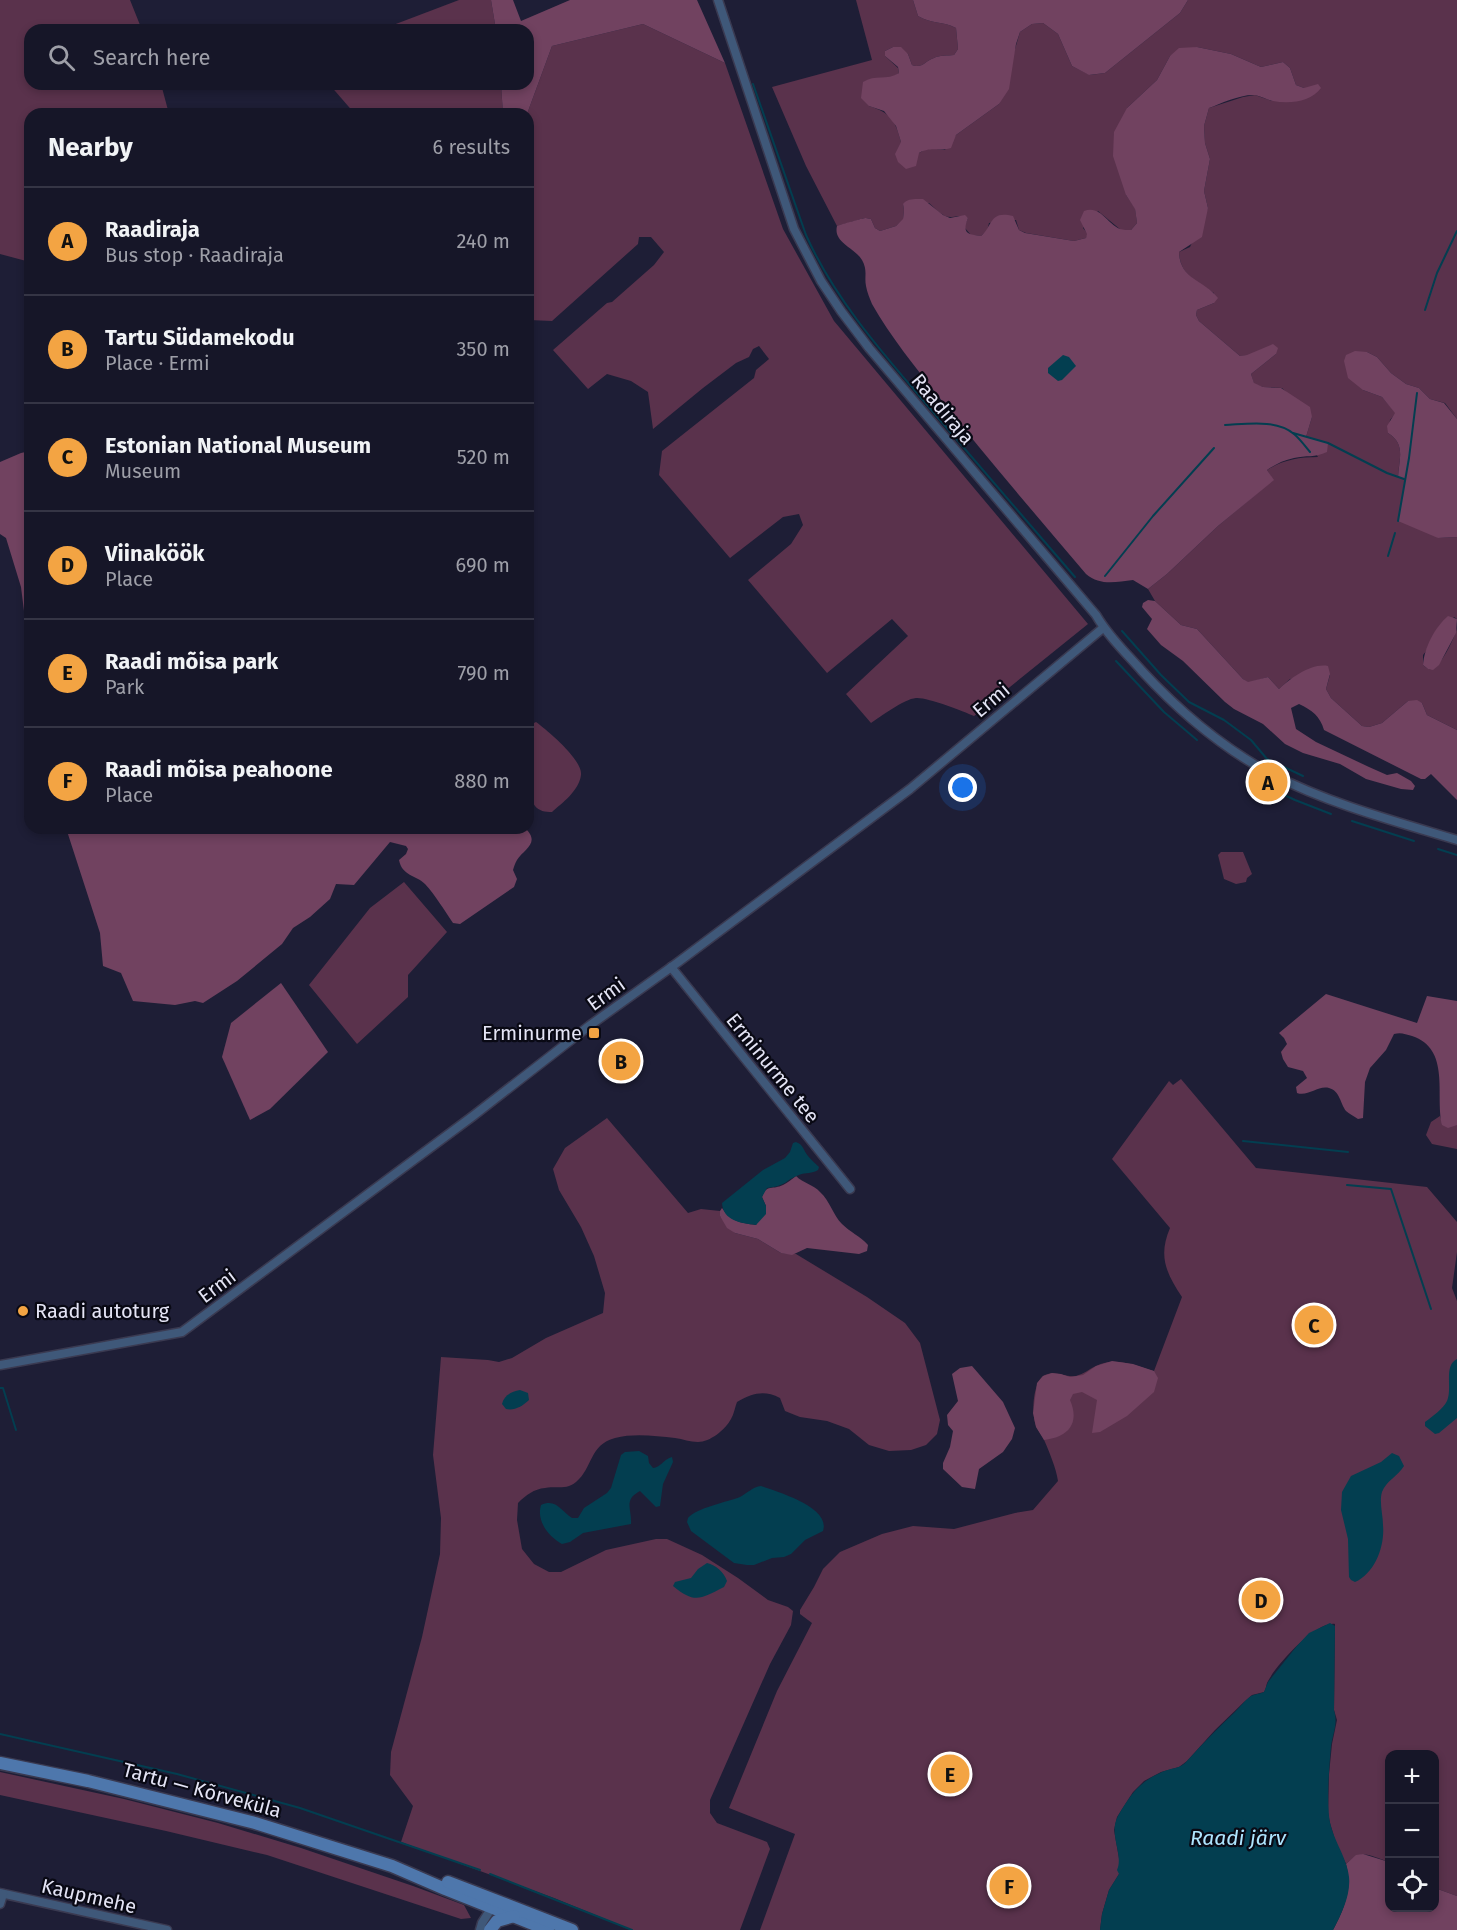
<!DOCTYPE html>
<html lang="en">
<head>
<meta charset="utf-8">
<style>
  body { margin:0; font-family:"Fira Sans",sans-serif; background:#232334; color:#f1f3f6 }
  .controls { position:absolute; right:18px; bottom:18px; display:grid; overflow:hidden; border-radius:12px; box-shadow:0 3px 9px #0003 }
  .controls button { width:54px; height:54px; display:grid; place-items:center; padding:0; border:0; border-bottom:2px solid #353545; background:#161628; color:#f1f3f6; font:30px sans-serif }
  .you { position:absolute; left:963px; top:788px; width:21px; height:21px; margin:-15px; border:4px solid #fff; border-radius:50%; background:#1a73e8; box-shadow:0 0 0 9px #1a73e833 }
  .badge { display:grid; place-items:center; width:39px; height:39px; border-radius:50%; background:#f3a443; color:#111; font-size:20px; font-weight:700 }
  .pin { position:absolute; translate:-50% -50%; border:3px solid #fff; box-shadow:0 2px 6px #0006 }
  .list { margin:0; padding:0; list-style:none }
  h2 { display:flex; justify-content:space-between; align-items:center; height:78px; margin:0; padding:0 24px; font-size:26px }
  h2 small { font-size:20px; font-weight:400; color:#9e9fa8 }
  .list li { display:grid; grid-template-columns:39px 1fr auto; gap:18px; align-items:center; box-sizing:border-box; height:108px; padding:0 24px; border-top:2px solid #353545 }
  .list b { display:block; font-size:22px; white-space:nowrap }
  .list p { margin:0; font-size:20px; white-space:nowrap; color:#9e9fa8 }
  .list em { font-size:20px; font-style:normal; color:#9e9fa8 }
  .icon { flex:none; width:33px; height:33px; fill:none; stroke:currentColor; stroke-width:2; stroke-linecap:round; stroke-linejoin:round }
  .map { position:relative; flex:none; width:1457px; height:1930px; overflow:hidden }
  .search { position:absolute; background:#161628; box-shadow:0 3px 9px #0003; left:24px; top:24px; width:510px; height:66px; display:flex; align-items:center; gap:15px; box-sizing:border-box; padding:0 21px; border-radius:18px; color:#9e9fa8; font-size:22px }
  .panel { position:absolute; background:#161628; box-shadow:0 3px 9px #0003; left:24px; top:108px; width:510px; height:726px; border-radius:18px }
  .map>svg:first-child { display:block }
</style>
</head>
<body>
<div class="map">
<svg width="1457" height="1930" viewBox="0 0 1457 1930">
  <rect width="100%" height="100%" fill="#1e1e36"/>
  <g fill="#5a324c">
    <polygon points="0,0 130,0 142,30 30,30 30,84 161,84 169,114 30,114 30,262 0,254"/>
    <polygon points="459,0 491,0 496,30 380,30"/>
    <path d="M856,0h57l5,16c13,8 25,5 38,12l2,21 -4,6c-7,1 -15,0 -20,3 -9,3 -12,11 -22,7l-4,-11 -15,-7 -8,4v5l13,12 1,5 -7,5 -23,28c22,7 26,14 32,36l18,11 9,-5 17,2 11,-15 43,-31 21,-72 12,-8 11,-1 15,11 14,32 18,9 15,-2 75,-60 8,-13h269v419l-12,-16 -15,-4 -11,-11 -13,-4 -15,-11 -14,-16 -10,-5 -4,38 19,7 14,16 -6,7 -2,13c18,11 11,26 10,43l7,3 33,59 19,-1v82l-3,-2 -31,38v10c3,2 5,5 8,4 9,0 24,-32 26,-41v102l-30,-15 -5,-12 -14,-2 -26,22 -13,4 -7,-1 -31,-28 -5,-9 4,-14 -40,4 -11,10 -11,-12 -20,6 -5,-4 -46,-50 -16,-4 -26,-24 -7,-12 19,-15 51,-48 55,-46 -6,-10c16,-10 31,-13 51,-13l-12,-20 6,-20 -30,-29 -19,-1 -9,-3 -3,-10 25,-20 -36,2 -41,-35 -3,-6 1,-5 17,-7v-10c-18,-12 -34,-18 -35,-41l11,-5 18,-39 -4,-17 6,-32 -5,-16 -1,-17 5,-18 34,-11 12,-2 17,6 32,-13 -8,-3 -6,-17 -7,-6 -22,5 -30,-13 -34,-7 -27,9 -13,24 -30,28 -1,87 9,13 2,15 -6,7h-10l-23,-19 -15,17 5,6 -2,4 -12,3 -48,-8 -7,-3 -3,-10 -27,3 -2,8 -6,5 -10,-1 -7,-8 4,-9c-8,-3 -9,-2 -16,-1 -9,1 -16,-8 -23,-14l-26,1 1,6 -1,10 -7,6 -16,5 -5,-3 -4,-9 -6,-1 -28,8 -31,-60 -34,-79 100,-27z"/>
    <path d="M643,24l82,39 58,166 51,92 254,303 -114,92c-11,-5 -47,-19 -58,-18 -12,1 -36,19 -45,25l-25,-29 62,-58 -16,-17 -65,54 -79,-93 43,-36 12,-19 -4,-11 -16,3 -53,41 -71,-83 3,-24 92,-73 2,-8 13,-11 -10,-13 -6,3 -4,8 -13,6 -33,25 -50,41 -5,-37 -17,-11 -24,-7 -19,15 -35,-39 54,-47 5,-1 42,-37 10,-13 -13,-15h-12l-1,7 -86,77 -23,-1 -1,-2 -1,-204 25,-68z"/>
    <polygon points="329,84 501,84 503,114 355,114"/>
    <path d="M536,722c11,8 47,38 45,53 -2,16 -19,28 -29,37 -7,0 -13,-1 -17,-6 -13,-17 -7,-59 -7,-80z"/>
    <polygon points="1221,852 1243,852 1252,874 1247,878 1246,882 1236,884 1224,879 1218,855"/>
    <polygon points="404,882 447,932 408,975 408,997 357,1044 309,985 370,908"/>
    <path d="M1181,1079l75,89 171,19 30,35v30l-5,36 5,13v595l-22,-8 -1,-134h-44l-1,108c-20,-6 -25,-14 -43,2l-10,-21 -6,-20 -2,-10 1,-39 3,-30 5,-24 -3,-10 1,-86c-19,-3 -60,42 -68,59 -1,3 -1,6 -3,9l-12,3 -8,7 -29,28 -28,31 -8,6 -18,5 -17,9 -11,11 -16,25 -3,13 6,34 -1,10 -10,16 -7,24 -2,16h-340l35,-96 -66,-26 48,-117 35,-68 -12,-9v-4l14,-23 9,-18 17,-17 42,-18 31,-8 41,3 61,-16 18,-3 25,-29c-2,-13 -8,-27 -13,-39 -2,-6 -7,-11 -9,-16 -5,-12 -3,-46 9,-51 11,-5 20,3 31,1 8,-2 13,-7 20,-10 20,-10 39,0 58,5l28,-74c-16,-24 -24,-41 -12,-69l-58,-69 57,-78 4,4z"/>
    <polygon points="1440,1116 1443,1125 1457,1125 1457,1149 1432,1144 1426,1135 1431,1122"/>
    <path d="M607,1118l81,95 13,-4 19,2v5l15,17 23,6 23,14 15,1 71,43 38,26 15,20 20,77 -3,14 -11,11 -15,5 -22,1 -20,-6 -20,-16 -22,-8 -27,-4 -15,-6 -5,-13c-16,-8 -27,-5 -43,4 -2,5 -3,12 -6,17 -6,11 -21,23 -33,23 -8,0 -15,-3 -23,-4 -19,-2 -41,-5 -60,0 -26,7 -22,30 -39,44 -9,8 -19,4 -31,6 -11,1 -19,7 -27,15l-1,17 5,29 12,15 15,8h12l45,-22 50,-11h11l35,16 36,23 30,22 20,7 5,4 -2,14 -21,39 -60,136v13l7,10 50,19 3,7 -30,81h-108l-78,-32 -153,-56 12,-36 -23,-31 1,-23 31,-115 18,-83 1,-36 -8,-63 8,-98 47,3 11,2 13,-4 34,-20 57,-25 2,-20 -11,-37 -13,-29 -22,-37 -6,-21 12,-21z"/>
    <polygon points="0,1772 124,1799 218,1823 301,1848 413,1886 464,1905 471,1918 461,1919 267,1855 166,1831 0,1795"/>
  </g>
  <g fill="#714260">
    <polygon points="491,0 513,0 521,21 570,0 697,0 725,63 643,24 552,46 527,114 503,114 501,84 528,84 528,30 496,30"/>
    <path d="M913,0h275l-8,13 -75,60 -16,2 -17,-9 -14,-32 -15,-11 -11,1 -12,8 -4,12 -7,45 -10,15 -43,31 -5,13c-13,4 -19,-2 -32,5l-3,13 -10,3 -8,-7 -3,-8 6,-12 -5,-16 -12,-15 -15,-5 -8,-8 2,-16c12,-8 24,-1 36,-9l-1,-6 -13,-11v-5l8,-4h8l7,7 4,11c10,4 13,-4 22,-7 5,-3 13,-2 20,-3l4,-6 -2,-21c-13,-7 -25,-4 -38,-12z"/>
    <path d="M1197,47l34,7 30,13 22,-5 7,6 6,17 8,3 14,-4 3,4c-10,14 -31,16 -48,13 -6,-1 -12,-5 -18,-6 -14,-1 -33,8 -46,13l-5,18 1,17 5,16 -6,32 4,17 -6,29 -23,15c1,28 24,27 39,46l-4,5 -17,7 -1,5 3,6 41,35 7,-1 26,-11 5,4 -2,6 -25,20 3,9 9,4 18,1 29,19 2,10 -6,20 22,6 -1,9c-12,6 -21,3 -33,6 -10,2 -18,6 -27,12l7,10 -56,46 -51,48 -19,15 -15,-9c-17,2 -33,6 -47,-6 -50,-59 -100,-117 -147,-177 -23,-29 -49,-61 -67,-93 -2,-5 -5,-12 -6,-18 -2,-10 2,-15 -4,-26 -8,-13 -29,-17 -25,-34 2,-1 26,-8 29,-8 1,0 3,1 5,1l4,9 5,3 16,-5 7,-7 1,-9 -1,-6c5,-6 12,-5 20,-5l20,16 7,3 15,-3 3,3c-6,15 -1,16 13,18 12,-10 8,-26 32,-20l6,14 6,3 49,8 12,-3 1,-4 -7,-14 4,-9c17,-6 23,13 36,18 3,1 8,1 11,1l6,-7 -2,-14 -9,-14 -13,-39 1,-24 13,-24 30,-28 13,-24 9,-8z"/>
    <path d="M1355,351l12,1 10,5 14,16 15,11 13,4 11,11 14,4 13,16v118l-19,1 -40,-17 7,-42 -7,-2c1,-18 8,-33 -10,-44l-1,-7 8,-13 -13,-16 -19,-7 -15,-12 -4,-17 2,-6z"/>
    <polygon points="30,451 30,622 24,611 21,587 6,538 0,534 0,462 21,453"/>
    <path d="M1148,600l7,1 26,24 16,4 46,50 5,3 20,-5 11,12c12,-11 32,-26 49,-23l2,8 -4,15 5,9 31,28 7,1 13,-4 26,-22 9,-1 5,3 5,12 30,15v70l-26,-26 -6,5h-4l-97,-49c-4,-14 -12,-20 -25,-26l-8,4 5,21 20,13 53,25 18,8 10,-2 14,8 4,5 -2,4 -12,-1 -35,-10 -26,-15 -37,-11 -18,-9 -22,-20 -29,-15 -9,-7 -42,-41 -22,-16 -14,-16 5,-10 -10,-12 1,-4z"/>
    <path d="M1448,616l9,3 -1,14 -17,32 -6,5 -5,-1 -5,-4c1,-17 12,-38 25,-49z"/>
    <path d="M66,828h459c16,15 -1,21 -8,32 -2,3 -3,7 -4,10l4,9 -3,8 -54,37 -7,-1c-9,-13 -17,-27 -28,-39 -9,-9 -23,-8 -26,-24l7,-6 2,-5 -2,-3 -16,-4 -36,43 -18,-1 -6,15 -20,18 -17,11 -11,16 -45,37 -34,22 -8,-2 -20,4 -42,-4 -12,-28 -18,-7 -3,-33z"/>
    <polygon points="281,983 328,1052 270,1109 250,1120 222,1057 231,1023"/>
    <path d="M1326,994l91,29 10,-27 30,5v124l-9,3 -6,-3c-7,-30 9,-76 -30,-89 -7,-2 -11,-4 -18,-2l-8,16 -16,18 -5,14 -2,36 -5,1c-4,-3 -9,-5 -12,-8 -6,-8 -6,-20 -17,-23 -11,-3 -21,9 -32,5l-1,-6 11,-9 -4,-7 -15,-4 -5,-8 -2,-7 6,-8 -3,-6 -5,-5z"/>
    <path d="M796,1176c7,7 18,9 24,16 10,9 13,23 22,32 8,8 18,12 26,21l-1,6 -8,3 -52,-6 -15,7 -11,-2 -23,-14 -23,-6 -8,-5 -7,-12v-5l2,-3c9,13 18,15 34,17l10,-19 -4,-9c4,-13 11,-7 21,-12 4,-2 9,-6 13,-9z"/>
    <path d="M1112,1361l21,3 21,7 4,7 -4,14 -27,24 -27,16 -8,1 5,-33 -15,-8 -9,2 -3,6c10,23 -1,37 -26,40l-8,-13 -3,-14 4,-30 6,-7 9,-3 9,1 9,3 13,-2 13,-9z"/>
    <polygon points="972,1366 1003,1402 1015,1428 1012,1439 1003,1452 979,1469 975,1489 962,1487 943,1469 943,1463 950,1447 953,1431 948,1425 947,1415 958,1401 952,1374 960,1368"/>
    <path d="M1363,1854l26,8 1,46h44l1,-20 22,8v34h-124c12,-22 19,-41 13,-66l10,-9z"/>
  </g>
  <g fill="#033e50">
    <polygon points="1063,355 1069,357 1076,366 1062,380 1058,381 1048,373 1048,368"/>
    <path d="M796,1142c8,3 7,8 12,14 3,4 7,7 11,11l-1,3c-6,4 -12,2 -19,5 -14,5 -12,11 -32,13l-5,9 4,9v8l-10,11c-15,-2 -33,-4 -34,-22l41,-33 22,-12 5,-6 3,-9z"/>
    <path d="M1457,1359v59l-18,15 -4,1 -10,-8v-4c8,-6 18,-13 22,-21 6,-13 -4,-35 10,-42z"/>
    <path d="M520,1390l8,3 1,7c-6,6 -15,11 -23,9l-4,-5c2,-9 9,-12 18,-14z"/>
    <path d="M639,1451l9,5 1,7 4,5c7,0 11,-9 19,-11l1,5 -10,22 -3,22 -4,1 -16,-16c-17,9 -8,18 -9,33l-48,9 -13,9 -8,2c-13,-7 -26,-23 -21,-39 15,-7 20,6 31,13h6l6,-10 23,-15 4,-5 10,-33 4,-3z"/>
    <path d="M1392,1453l7,3 5,10c-6,10 -18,15 -22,26 -3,10 1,23 1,33 2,21 -8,48 -28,57l-4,-2 -2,-3 -1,-38 -7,-29 1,-18 9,-16 30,-14z"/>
    <path d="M761,1486c16,6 70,21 62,45l-18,9 -14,14 -7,3 -12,1 -18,7h-7l-13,-2 -43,-32 -4,-9 1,-4c8,-10 39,-16 52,-21 7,-4 13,-10 21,-11z"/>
    <path d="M707,1563c9,2 17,9 20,18l-3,6c-24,12 -29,17 -51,-1l2,-4 16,-4 7,-9z"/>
    <path d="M1330,1623l5,3 -1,84c4,14 -1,23 -3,36 -2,23 -4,47 -2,70 2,22 18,40 20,61 2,18 -8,38 -16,53h-233l2,-16 7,-24 10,-16 -2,-4c7,-16 -9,-36 1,-54 12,-21 21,-34 44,-44 8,-4 19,-3 25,-11 15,-17 31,-33 48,-49 5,-5 10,-12 16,-16 4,-2 9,-2 13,-4l4,-10 28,-35 13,-14z"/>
  </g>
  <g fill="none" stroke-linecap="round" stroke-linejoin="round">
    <g stroke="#033e50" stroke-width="2">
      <path d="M753,84l53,151c30,67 81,123 128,178 47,55 94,110 141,164"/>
      <polyline points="1425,310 1437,273 1457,231"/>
      <path d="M1225,425c22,-1 51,-6 69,9 6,5 11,12 16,18"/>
      <polyline points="1293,433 1328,443 1387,473 1404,479"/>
      <polyline points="1398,521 1409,458 1417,393"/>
      <polyline points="1388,556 1395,533"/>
      <polyline points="1105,576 1153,516 1214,448"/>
      <polyline points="1122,631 1161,675 1189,702 1224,720 1251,740 1267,759 1303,776"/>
      <polyline points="1116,661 1164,712 1197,740"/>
      <polyline points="1280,793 1295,800 1331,814"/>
      <polyline points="1352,821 1414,841"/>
      <polyline points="1438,849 1457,855"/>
      <polyline points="1243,1141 1348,1152"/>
      <polyline points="1347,1185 1391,1189 1431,1309"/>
      <polyline points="0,1388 3,1388 16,1430"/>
      <polyline points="0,1734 177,1774 300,1808 480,1870"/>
      <polyline points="490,1874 632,1930"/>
    </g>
    <g stroke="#3a3a51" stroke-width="11">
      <g id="street">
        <path d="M718,0l76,229 27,52 20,30 28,37 227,267c12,21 30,38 46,56 37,40 81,77 129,103 59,30 123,47 186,66"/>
        <polyline points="671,967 850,1189"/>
        <polyline points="0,1365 182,1332 473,1116 589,1026 677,963 910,789 1103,628"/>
        <polyline points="0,1893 167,1930"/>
        <polyline points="0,1904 3,1894"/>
        <polyline points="480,1930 482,1923 494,1904"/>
      </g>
    </g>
    <g stroke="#3a3a51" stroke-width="15">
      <g id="secondary">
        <polyline points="0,1763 88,1781 255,1823 392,1866 445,1889 548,1930"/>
        <polyline points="448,1882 572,1930"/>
        <polyline points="490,1930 497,1921 514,1916"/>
      </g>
    </g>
    <use href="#street" stroke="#3f5879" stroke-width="8"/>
    <use href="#secondary" stroke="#4e77ac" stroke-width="12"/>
  </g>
  <g fill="#f3a443" stroke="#090914" stroke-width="2">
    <rect x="588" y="1027" width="12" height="12" rx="3"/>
    <circle cx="23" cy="1311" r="6"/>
  </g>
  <g text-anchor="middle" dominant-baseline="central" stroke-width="4.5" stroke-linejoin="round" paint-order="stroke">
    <g font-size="20" fill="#e4e4f5" stroke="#090914">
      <text transform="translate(943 409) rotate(50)">Raadiraja</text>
      <text transform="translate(991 700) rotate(-40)">Ermi</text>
      <text transform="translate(606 994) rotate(-36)">Ermi</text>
      <text transform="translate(773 1068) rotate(51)">Erminurme tee</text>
      <text transform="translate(217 1286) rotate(-37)">Ermi</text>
      <text transform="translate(202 1790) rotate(15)">Tartu — Kõrveküla</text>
      <text transform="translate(89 1896) rotate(13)">Kaupmehe</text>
    </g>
    <g font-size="20" fill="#e4e4f5" stroke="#090914" text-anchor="end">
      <text x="582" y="1033">Erminurme</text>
      <text x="35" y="1311" text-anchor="start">Raadi autoturg</text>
    </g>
    <g font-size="21" font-style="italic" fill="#aee5fe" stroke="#090914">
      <text x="1238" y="1838">Raadi järv</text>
    </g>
  </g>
</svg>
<div class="controls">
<button>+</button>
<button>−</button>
<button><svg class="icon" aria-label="locate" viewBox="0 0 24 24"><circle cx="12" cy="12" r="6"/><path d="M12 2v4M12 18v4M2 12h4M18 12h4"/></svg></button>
</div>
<div class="you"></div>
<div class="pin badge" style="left:1268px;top:782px">A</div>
<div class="pin badge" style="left:621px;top:1061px">B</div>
<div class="pin badge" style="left:1314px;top:1325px">C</div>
<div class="pin badge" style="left:1261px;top:1600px">D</div>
<div class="pin badge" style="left:950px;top:1774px">E</div>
<div class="pin badge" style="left:1009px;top:1886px">F</div>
<div class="search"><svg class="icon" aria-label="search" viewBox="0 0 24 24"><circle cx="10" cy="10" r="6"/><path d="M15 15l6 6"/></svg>Search here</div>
<section class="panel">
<h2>Nearby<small>6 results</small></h2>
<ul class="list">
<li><span class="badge">A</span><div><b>Raadiraja</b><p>Bus stop · Raadiraja</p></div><em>240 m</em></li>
<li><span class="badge">B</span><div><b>Tartu Südamekodu</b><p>Place · Ermi</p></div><em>350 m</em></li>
<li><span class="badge">C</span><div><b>Estonian National Museum</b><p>Museum</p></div><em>520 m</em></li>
<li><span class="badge">D</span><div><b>Viinaköök</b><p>Place</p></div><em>690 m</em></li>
<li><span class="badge">E</span><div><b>Raadi mõisa park</b><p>Park</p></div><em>790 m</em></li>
<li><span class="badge">F</span><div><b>Raadi mõisa peahoone</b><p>Place</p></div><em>880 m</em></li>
</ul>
</section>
</div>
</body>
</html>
